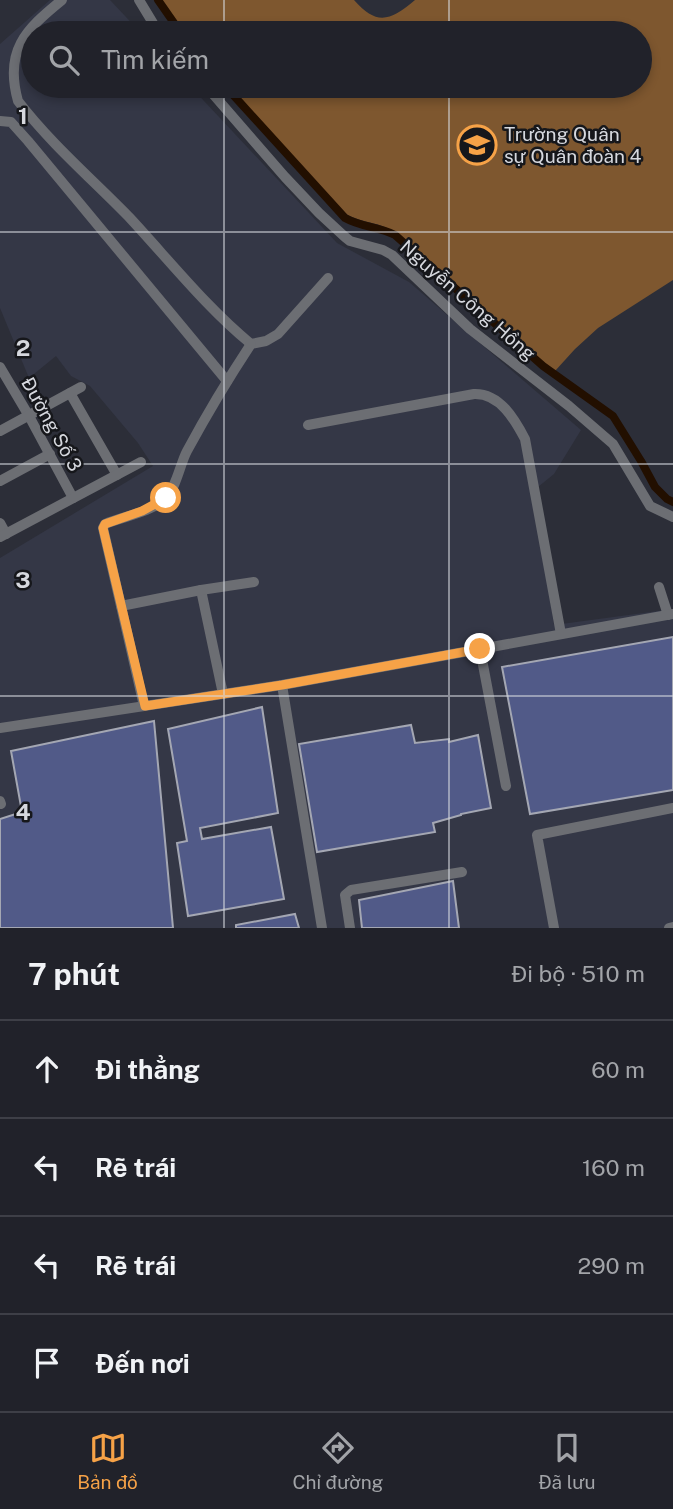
<!DOCTYPE html>
<html lang="vi">
<head>
<meta charset="utf-8">
<style>
  body { margin:0; font-family:"Public Sans",sans-serif; background:#2d2f36; color:#f1f3f6 }
  .stop { position:absolute; width:21px; height:21px; margin:-16px; border:5px solid #f6a247; border-radius:50%; background:#fff }
  .stop.end { background:#f6a247; border-color:#fff; box-shadow:0 2px 7px #0008 }
  .list { margin:0; padding:0; list-style:none }
  h2 { display:flex; justify-content:space-between; align-items:center; height:91px; margin:0; padding:0 28px; font-size:30px }
  h2 small { font-size:23px; font-weight:400; color:#a2a4a8 }
  .list li { display:grid; grid-template-columns:46px 1fr auto; gap:21px; align-items:center; box-sizing:border-box; height:98px; padding:0 28px; border-top:2px solid #3e3f47 }
  .list b { display:block; font-size:26px; white-space:nowrap }
  .list em { font-size:23px; font-style:normal; color:#a2a4a8 }
  .icon { flex:none; width:38px; height:38px; fill:none; stroke:currentColor; stroke-width:2; stroke-linecap:round; stroke-linejoin:round }
  .map { position:relative; flex:none; width:673px; height:928px; overflow:hidden }
  .search { position:absolute; background:#21222a; box-shadow:0 4px 10px #0003; left:21px; right:21px; top:21px; height:77px; display:flex; align-items:center; gap:18px; box-sizing:border-box; padding:0 24px; border-radius:38px; color:#a2a4a8; font-size:26px }
  .sheet { height:483px; background:#21222a }
  nav { display:flex; justify-content:space-around; align-items:center; box-sizing:border-box; height:98px; border-top:2px solid #3e3f47; background:#21222a; font-size:19px; color:#a2a4a8 }
  nav a { display:grid; justify-items:center; gap:4px }
  nav .on { color:#f6a247 }
  .map>svg:first-child { display:block }
</style>
</head>
<body>
<div class="map">
<svg width="673" height="928" viewBox="0 0 673 928">
  <rect width="100%" height="100%" fill="#2c2e38"/>
  <polygon fill="#343746" points="50,0 110,0 141,33 33,33 33,86 190,86 337,243 409,282 581,430 554,474 533,491 554,625 673,609 673,928 0,928 0,558 153,466 138,443 90,386 71,376 56,356 29,378 0,308 0,44"/>
  <path fill="#7e572f" d="M161,0h193c23,26 36,21 61,0h258v280l-75,48 -23,21 -20,22 -48,-38 -112,-101c-19,-12 -38,-8 -56,-23l-111,-123h412v-53h-456z"/>
  <g fill="none" stroke-linecap="round" stroke-linejoin="round">
    <g stroke="#220f00" stroke-width="8">
      <polyline points="158,0 181,33"/>
      <path d="M225,86l120,132c16,9 34,9 50,17l148,131 70,50 28,45 14,26 12,12 6,3"/>
    </g>
  </g>
  <g fill="#515a88" stroke="#a4a7b3" stroke-width="2">
    <polygon points="673,637 673,790 530,814 502,667"/>
    <polygon points="262,707 278,813 200,828 202,839 271,827 284,899 188,916 177,843 187,841 168,729"/>
    <polygon points="154,721 173,928 0,928 0,819 22,812 11,751"/>
    <polygon points="411,725 415,743 449,739 449,742 478,735 491,808 461,814 461,815 433,823 435,832 317,852 299,744"/>
    <polygon points="453,881 459,928 362,928 359,900"/>
    <polygon points="295,914 299,928 236,928 236,925"/>
  </g>
  <g fill="none" stroke-linecap="round" stroke-linejoin="round">
    <g stroke="#6c6e73" stroke-width="10">
      <path d="M62,0c-37,30 -58,51 -44,101 33,43 74,78 111,116 40,43 77,90 122,127l15,-3 12,-7 50,-56"/>
      <polyline points="139,0 159,33"/>
      <polyline points="206,86 285,177 319,213 345,237 350,241 383,250 392,255 470,329 569,406 613,444 650,506 673,517"/>
      <polyline points="0,121 11,122 28,141 227,381"/>
      <polyline points="0,367 29,416 73,498"/>
      <polyline points="70,393 117,475"/>
      <path d="M308,425l166,-31c26,-1 41,26 51,45l36,195"/>
      <polyline points="0,431 81,387"/>
      <polyline points="0,481 50,454"/>
      <polyline points="0,523 6,534"/>
      <polyline points="0,537 141,462"/>
      <polyline points="659,587 668,615"/>
      <polyline points="201,590 223,694"/>
      <polyline points="121,606 201,590 254,582"/>
      <polyline points="480,649 506,786"/>
      <polyline points="282,685 322,928"/>
      <path d="M144,706l-41,-178 2,-4c19,-8 44,-11 60,-25 11,-10 15,-35 22,-48 20,-37 41,-72 64,-107"/>
      <polyline points="0,728 282,685 673,614"/>
      <polyline points="0,801 1,804"/>
      <polyline points="350,928 345,895 351,890 462,872"/>
      <polyline points="554,928 537,835 673,808"/>
      <polyline points="669,928 673,927"/>
    </g>
  </g>
  <g fill="none" stroke-linecap="round" stroke-linejoin="round">
    <polyline stroke="#f6a247" stroke-width="9" points="166,498 142,511 105,524 103,528 145,706 282,685 480,649"/>
  </g>
  <path fill="none" stroke="#d6d8de" stroke-width="2" stroke-opacity="0.55" d="M224,0v33M449,0v33M224,86v842M449,86v842M0,232h673M0,464h673M0,696h673"/>
  <defs>
    <g id="school-ring" transform="scale(2.0125)"><circle r="9.5" fill="#16171b" stroke="#f6a247" stroke-width="1.5"/><path d="M0-5L7-2L0 1L-7-2ZM-4 1L0 2.5L4 1V4Q0 6-4 4Z" fill="#f6a247"/></g>
  </defs>
  <g fill-rule="evenodd">
    <use href="#school-ring" x="477" y="145"/>
  </g>
  <g text-anchor="middle" dominant-baseline="central" stroke-width="5" stroke-linejoin="round" paint-order="stroke">
    <g font-size="19" fill="#d6d8de" stroke="#16171b" text-anchor="start">
      <text x="504" y="134">Trường Quân<tspan x="504" dy="22">sự Quân đoàn 4</tspan></text>
    </g>
    <g font-size="19" fill="#d6d8de" stroke="#16171b">
      <text transform="translate(468 300) rotate(41)">Nguyễn Công Hồng</text>
      <text transform="translate(52 424) rotate(61)">Đường Số 3</text>
    </g>
  </g>
  <g font-size="23" text-anchor="middle" font-weight="bold" fill="#d6d8de" stroke="#16171b" stroke-width="5" stroke-linejoin="round" paint-order="stroke">
    <text x="23" y="124">1</text>
    <text x="23" y="356">2</text>
    <text x="23" y="588">3</text>
    <text x="23" y="820">4</text>
  </g>
</svg>
<div class="stop" style="left:166px;top:498px"></div>
<div class="stop end" style="left:480px;top:649px"></div>
<div class="search"><svg class="icon" aria-label="search" viewBox="0 0 24 24"><circle cx="10" cy="10" r="6"/><path d="M15 15l6 6"/></svg>Tìm kiếm</div>
</div>
<section class="sheet">
<h2>7 phút<small>Đi bộ · 510 m</small></h2>
<ul class="list">
<li><svg class="icon" aria-label="ahead" viewBox="0 0 24 24"><path d="M12 20V5M6 11l6-6 6 6"/></svg><div><b>Đi thẳng</b></div><em>60 m</em></li>
<li><svg class="icon" aria-label="left" viewBox="0 0 24 24"><path d="M17 20v-9H6M10 6l-5 5 5 5"/></svg><div><b>Rẽ trái</b></div><em>160 m</em></li>
<li><svg class="icon" aria-label="left" viewBox="0 0 24 24"><path d="M17 20v-9H6M10 6l-5 5 5 5"/></svg><div><b>Rẽ trái</b></div><em>290 m</em></li>
<li><svg class="icon" aria-label="arrive" viewBox="0 0 24 24"><path d="M6 21V4h12l-3 4 3 4H6"/></svg><div><b>Đến nơi</b></div></li>
</ul>
</section>
<nav>
<a class="on"><svg class="icon" aria-label="map" viewBox="0 0 24 24"><path d="M3 6l6-2 6 2 6-2v14l-6 2-6-2-6 2zM9 4v14M15 6v14"/></svg>Bản đồ</a>
<a><svg class="icon" aria-label="directions" viewBox="0 0 24 24"><path d="M12 3l9 9-9 9-9-9zM9 14v-3h6M13 9l2 2-2 2"/></svg>Chỉ đường</a>
<a><svg class="icon" aria-label="saved" viewBox="0 0 24 24"><path d="M7 4h10v16l-5-4-5 4z"/></svg>Đã lưu</a>
</nav>
</body>
</html>
